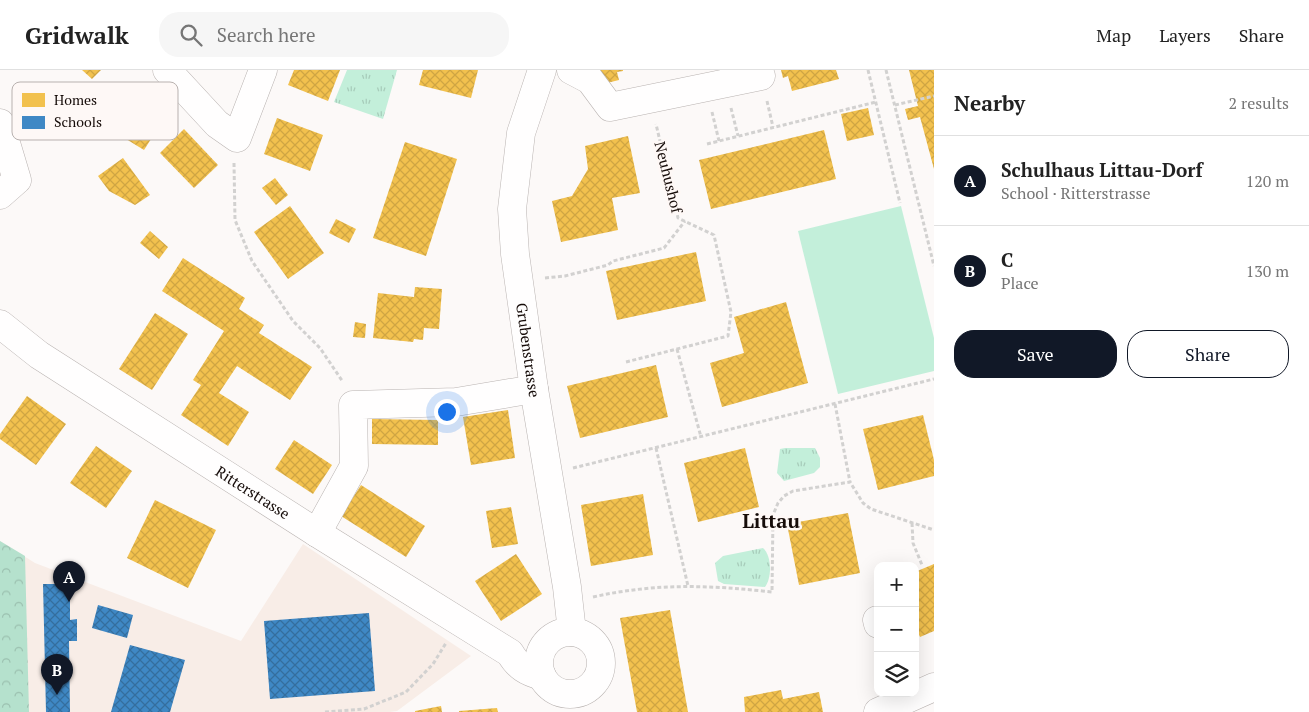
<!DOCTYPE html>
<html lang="en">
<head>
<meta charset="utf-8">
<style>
  body { margin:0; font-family:"PT Serif",serif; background:#f6f6f6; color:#222 }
  .controls { position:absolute; right:15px; bottom:15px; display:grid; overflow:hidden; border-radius:10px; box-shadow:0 5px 20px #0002 }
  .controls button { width:45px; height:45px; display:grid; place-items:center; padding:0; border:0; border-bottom:1px solid #e0e0e0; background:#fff; color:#222; font:25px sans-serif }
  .you { position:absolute; left:446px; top:341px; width:18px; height:18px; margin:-12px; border:4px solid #fff; border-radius:50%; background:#1a73e8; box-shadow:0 0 0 8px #1a73e833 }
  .badge { display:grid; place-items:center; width:32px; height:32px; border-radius:50%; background:#111827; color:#fff; font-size:16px; font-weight:700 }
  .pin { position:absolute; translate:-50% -41px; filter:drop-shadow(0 1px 2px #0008) }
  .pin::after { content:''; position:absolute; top:26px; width:18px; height:15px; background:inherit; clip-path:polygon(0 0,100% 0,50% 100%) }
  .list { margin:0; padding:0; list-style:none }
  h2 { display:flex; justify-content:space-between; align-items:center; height:65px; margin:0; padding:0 20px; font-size:21px }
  h2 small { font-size:16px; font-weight:400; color:#767676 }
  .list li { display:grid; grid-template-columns:32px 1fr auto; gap:15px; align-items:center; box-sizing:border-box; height:90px; padding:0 20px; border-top:1px solid #e0e0e0 }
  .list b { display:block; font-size:19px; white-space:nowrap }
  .list p { margin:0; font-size:16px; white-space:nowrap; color:#767676 }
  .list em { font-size:16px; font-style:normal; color:#767676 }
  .actions { display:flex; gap:10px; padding:15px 20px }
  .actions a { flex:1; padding:11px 0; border:1px solid #111827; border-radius:20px; text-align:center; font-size:18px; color:#111827 }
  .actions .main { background:#111827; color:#fff }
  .icon { flex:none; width:28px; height:28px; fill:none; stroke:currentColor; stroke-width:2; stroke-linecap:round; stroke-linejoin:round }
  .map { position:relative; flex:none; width:934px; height:642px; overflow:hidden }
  header { display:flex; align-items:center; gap:30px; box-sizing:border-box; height:70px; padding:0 25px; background:#fff; border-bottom:1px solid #e0e0e0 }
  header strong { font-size:24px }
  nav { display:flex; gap:28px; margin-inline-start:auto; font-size:18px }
  .search { width:350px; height:45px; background:#f6f6f6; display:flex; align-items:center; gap:12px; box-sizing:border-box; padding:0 18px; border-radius:20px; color:#767676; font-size:19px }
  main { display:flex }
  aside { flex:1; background:#fff }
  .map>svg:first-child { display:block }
</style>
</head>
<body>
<header>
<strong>Gridwalk</strong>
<div class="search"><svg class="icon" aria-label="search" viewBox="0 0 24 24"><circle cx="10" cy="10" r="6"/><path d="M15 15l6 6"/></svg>Search here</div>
<nav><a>Map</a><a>Layers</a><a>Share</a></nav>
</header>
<main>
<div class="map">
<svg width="934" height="642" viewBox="0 0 934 642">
  <defs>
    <pattern id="grass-tufts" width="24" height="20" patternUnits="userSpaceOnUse" patternTransform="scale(1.25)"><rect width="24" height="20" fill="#c3efda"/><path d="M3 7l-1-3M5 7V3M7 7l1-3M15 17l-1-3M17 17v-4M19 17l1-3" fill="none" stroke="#a7ccba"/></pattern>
    <pattern id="forest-crowns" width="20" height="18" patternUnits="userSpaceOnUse" patternTransform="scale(1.25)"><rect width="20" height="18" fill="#b5e1cd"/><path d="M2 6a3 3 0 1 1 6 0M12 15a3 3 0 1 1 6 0" fill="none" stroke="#9bc0af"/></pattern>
    <pattern id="homes-cross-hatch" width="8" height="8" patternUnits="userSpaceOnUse" patternTransform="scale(1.25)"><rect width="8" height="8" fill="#f2c14e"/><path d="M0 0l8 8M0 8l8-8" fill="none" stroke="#cfa543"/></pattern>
    <pattern id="schools-cross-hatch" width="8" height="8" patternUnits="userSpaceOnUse" patternTransform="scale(1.25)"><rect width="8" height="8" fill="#3f88c5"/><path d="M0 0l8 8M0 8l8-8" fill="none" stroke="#346e9e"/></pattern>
  </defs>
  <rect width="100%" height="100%" fill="#fcf9f8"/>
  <polygon fill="#f8ede7" points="0,471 35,493 241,571 303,474 471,586 397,641 390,642 0,642"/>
  <g fill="url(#grass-tufts)">
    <polygon points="347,0 397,0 383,49 334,32"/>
    <polygon points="785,378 815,378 820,388 820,397 814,403 784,411 777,403 780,379"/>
    <path d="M763,478c9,8 9,30 2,39l-41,-3 -6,-3 -3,-18 8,-7z"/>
  </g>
  <polygon fill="url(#forest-crowns)" points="0,471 25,486 29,642 0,642"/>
  <polygon fill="#c3efda" points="901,136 934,268 934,301 838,324 798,161"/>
  <g fill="url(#homes-cross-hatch)">
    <polygon points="82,0 101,0 92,9"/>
    <polygon points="294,0 340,0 328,31 288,15"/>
    <polygon points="423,0 478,0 471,28 419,15"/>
    <polygon points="592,0 623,0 623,1 617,2 619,10 607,13 605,6 594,8"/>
    <polygon points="781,0 836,0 839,9 792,21 788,6 783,8"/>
    <polygon points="909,0 934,0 934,99 920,47 908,50 905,39 918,36"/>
    <polygon points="868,38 874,65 847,71 841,44"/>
    <polygon points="277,48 323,65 310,101 264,84"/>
    <polygon points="134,55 153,66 144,80 126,69"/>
    <polygon points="184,59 218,95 194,118 160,83"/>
    <polygon points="824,60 836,109 711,139 699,90"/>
    <polygon points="628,66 640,123 612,128 618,160 561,172 552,131 572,126 588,99 585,76"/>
    <polygon points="405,72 457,89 426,186 373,168"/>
    <polygon points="123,88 150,125 135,135 109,121 98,106"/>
    <polygon points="275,108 288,125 276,135 262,118"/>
    <polygon points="290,136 324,183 288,209 254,162"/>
    <polygon points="336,149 356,159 349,173 329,163"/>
    <polygon points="150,161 168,177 159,189 140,173"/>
    <polygon points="696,182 706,231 617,250 606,201"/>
    <polygon points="183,188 245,228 239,239 264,255 259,263 312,297 290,330 237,296 219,323 249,342 228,376 181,345 201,315 193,310 224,261 162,221"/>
    <polygon points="415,217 442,219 439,259 424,258 423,270 414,269 413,272 373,268 378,223 414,227"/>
    <polygon points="786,232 808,313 722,337 710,293 744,283 734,247"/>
    <polygon points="155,243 188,264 152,320 119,299"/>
    <polygon points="355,252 366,254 365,268 353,267"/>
    <polygon points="656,295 668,347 580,368 567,316"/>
    <polygon points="27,326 66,354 36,395 0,369 0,364"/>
    <polygon points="508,340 515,388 471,395 463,347"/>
    <polygon points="923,345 934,390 934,406 878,420 863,359"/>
    <polygon points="372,349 438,350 438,375 372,374"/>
    <polygon points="294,370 332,395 313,424 275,399"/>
    <polygon points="96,376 132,401 106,438 70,413"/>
    <polygon points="745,378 759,437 698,452 684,393"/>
    <polygon points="361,415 425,456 406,487 341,446"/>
    <polygon points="643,424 653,485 591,496 581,435"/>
    <polygon points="155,430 216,460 188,518 127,488"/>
    <polygon points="511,437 518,474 492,478 486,441"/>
    <polygon points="848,443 860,503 799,515 787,454"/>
    <polygon points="516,484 542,524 501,551 475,511"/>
    <polygon points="934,494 934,561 920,567 915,556 915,502"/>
    <polygon points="670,540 688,642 637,642 620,548"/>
    <polygon points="781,620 783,629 819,622 823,642 745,642 744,627"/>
    <polygon points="441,636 442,642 415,642 415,641"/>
    <polygon points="497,638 498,642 459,642 459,641"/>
  </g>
  <g fill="url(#schools-cross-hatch)">
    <polygon points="43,514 70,514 70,550 77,549 77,571 69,571 70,642 46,642"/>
    <polygon points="98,535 133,545 127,568 92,558"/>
    <polygon points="369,543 375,621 270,629 264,551"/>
    <polygon points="130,575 185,590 170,642 111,642"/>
  </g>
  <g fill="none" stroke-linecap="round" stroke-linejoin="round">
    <g stroke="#b9b3b1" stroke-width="29">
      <g id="minor">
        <polyline points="167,0 217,54 237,68 263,0"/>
        <path id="s1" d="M542,0l-21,63 -9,76 3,45 19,135 33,198 5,45"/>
        <polyline points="571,0 590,10 610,37 761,6"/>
        <polyline points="0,53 17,110 0,125"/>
        <path id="s2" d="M0,254l39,31 278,178 193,120c8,14 17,19 32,23"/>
        <polyline points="317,463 354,396 353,335 456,332 534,319"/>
        <polyline points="877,550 878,554"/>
        <circle cx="570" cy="593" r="31"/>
        <polyline points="878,642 934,617"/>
      </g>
    </g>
    <g stroke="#d2d1d0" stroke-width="3" stroke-dasharray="4 2.5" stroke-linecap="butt">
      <polyline points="868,0 900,133"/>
      <polyline points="886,0 934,196"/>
      <polyline points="767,31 773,57"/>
      <polyline points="895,35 934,26"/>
      <polyline points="731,38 738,66"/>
      <polyline points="712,42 719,71"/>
      <polyline points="707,74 876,32"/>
      <polyline points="234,93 235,150 252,191 293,251 320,278 343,312"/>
      <polyline points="545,208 565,206 608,195 613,191 664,178 685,151"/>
      <polyline points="677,279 701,367"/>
      <polyline points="626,292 728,266 731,242 714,165 678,148 656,54"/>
      <polyline points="835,334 850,412"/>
      <polyline points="656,378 688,516"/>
      <polyline points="573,398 934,309"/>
      <polyline points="912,453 913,473 922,495"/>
      <path d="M593,527c62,-14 116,-12 179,-5l1,-77 5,-12 6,-7 9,-5 57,-9 13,21 8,6 63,21"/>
      <polyline points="325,642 364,639 406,622 433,594 446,573"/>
    </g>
    <use href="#minor" stroke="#fffefe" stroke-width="28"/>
  </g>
  <g text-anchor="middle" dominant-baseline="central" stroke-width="5" stroke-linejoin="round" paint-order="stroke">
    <g font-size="15" fill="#160c09" stroke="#fef8f6">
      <text transform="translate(669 107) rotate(76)">Neuhushof</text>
      <text stroke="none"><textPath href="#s1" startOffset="285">Grubenstrasse</textPath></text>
      <text stroke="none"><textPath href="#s2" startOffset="304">Ritterstrasse</textPath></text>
    </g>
    <g font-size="20" font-weight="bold" fill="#160c09" stroke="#fef8f6">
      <text x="771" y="450">Littau</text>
    </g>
  </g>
  <rect x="12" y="12" width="166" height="58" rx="8" fill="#fef8f6" stroke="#b8b1af" stroke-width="1"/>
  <rect x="22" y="23" width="23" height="14" fill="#f2c14e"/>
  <rect x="22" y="46" width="23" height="13" fill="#3f88c5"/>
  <g font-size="14" fill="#160c09">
    <text x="54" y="35">Homes</text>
    <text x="54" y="57">Schools</text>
  </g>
</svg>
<div class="controls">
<button>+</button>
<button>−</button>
<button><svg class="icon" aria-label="layers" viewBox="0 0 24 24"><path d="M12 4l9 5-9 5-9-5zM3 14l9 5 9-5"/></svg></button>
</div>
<div class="you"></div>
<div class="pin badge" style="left:69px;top:532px">A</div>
<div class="pin badge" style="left:57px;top:625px">B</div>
</div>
<aside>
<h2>Nearby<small>2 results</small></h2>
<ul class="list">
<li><span class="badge">A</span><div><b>Schulhaus Littau-Dorf</b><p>School · Ritterstrasse</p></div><em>120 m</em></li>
<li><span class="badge">B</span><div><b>C</b><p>Place</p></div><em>130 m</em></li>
</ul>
<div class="actions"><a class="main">Save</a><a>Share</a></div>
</aside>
</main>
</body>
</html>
